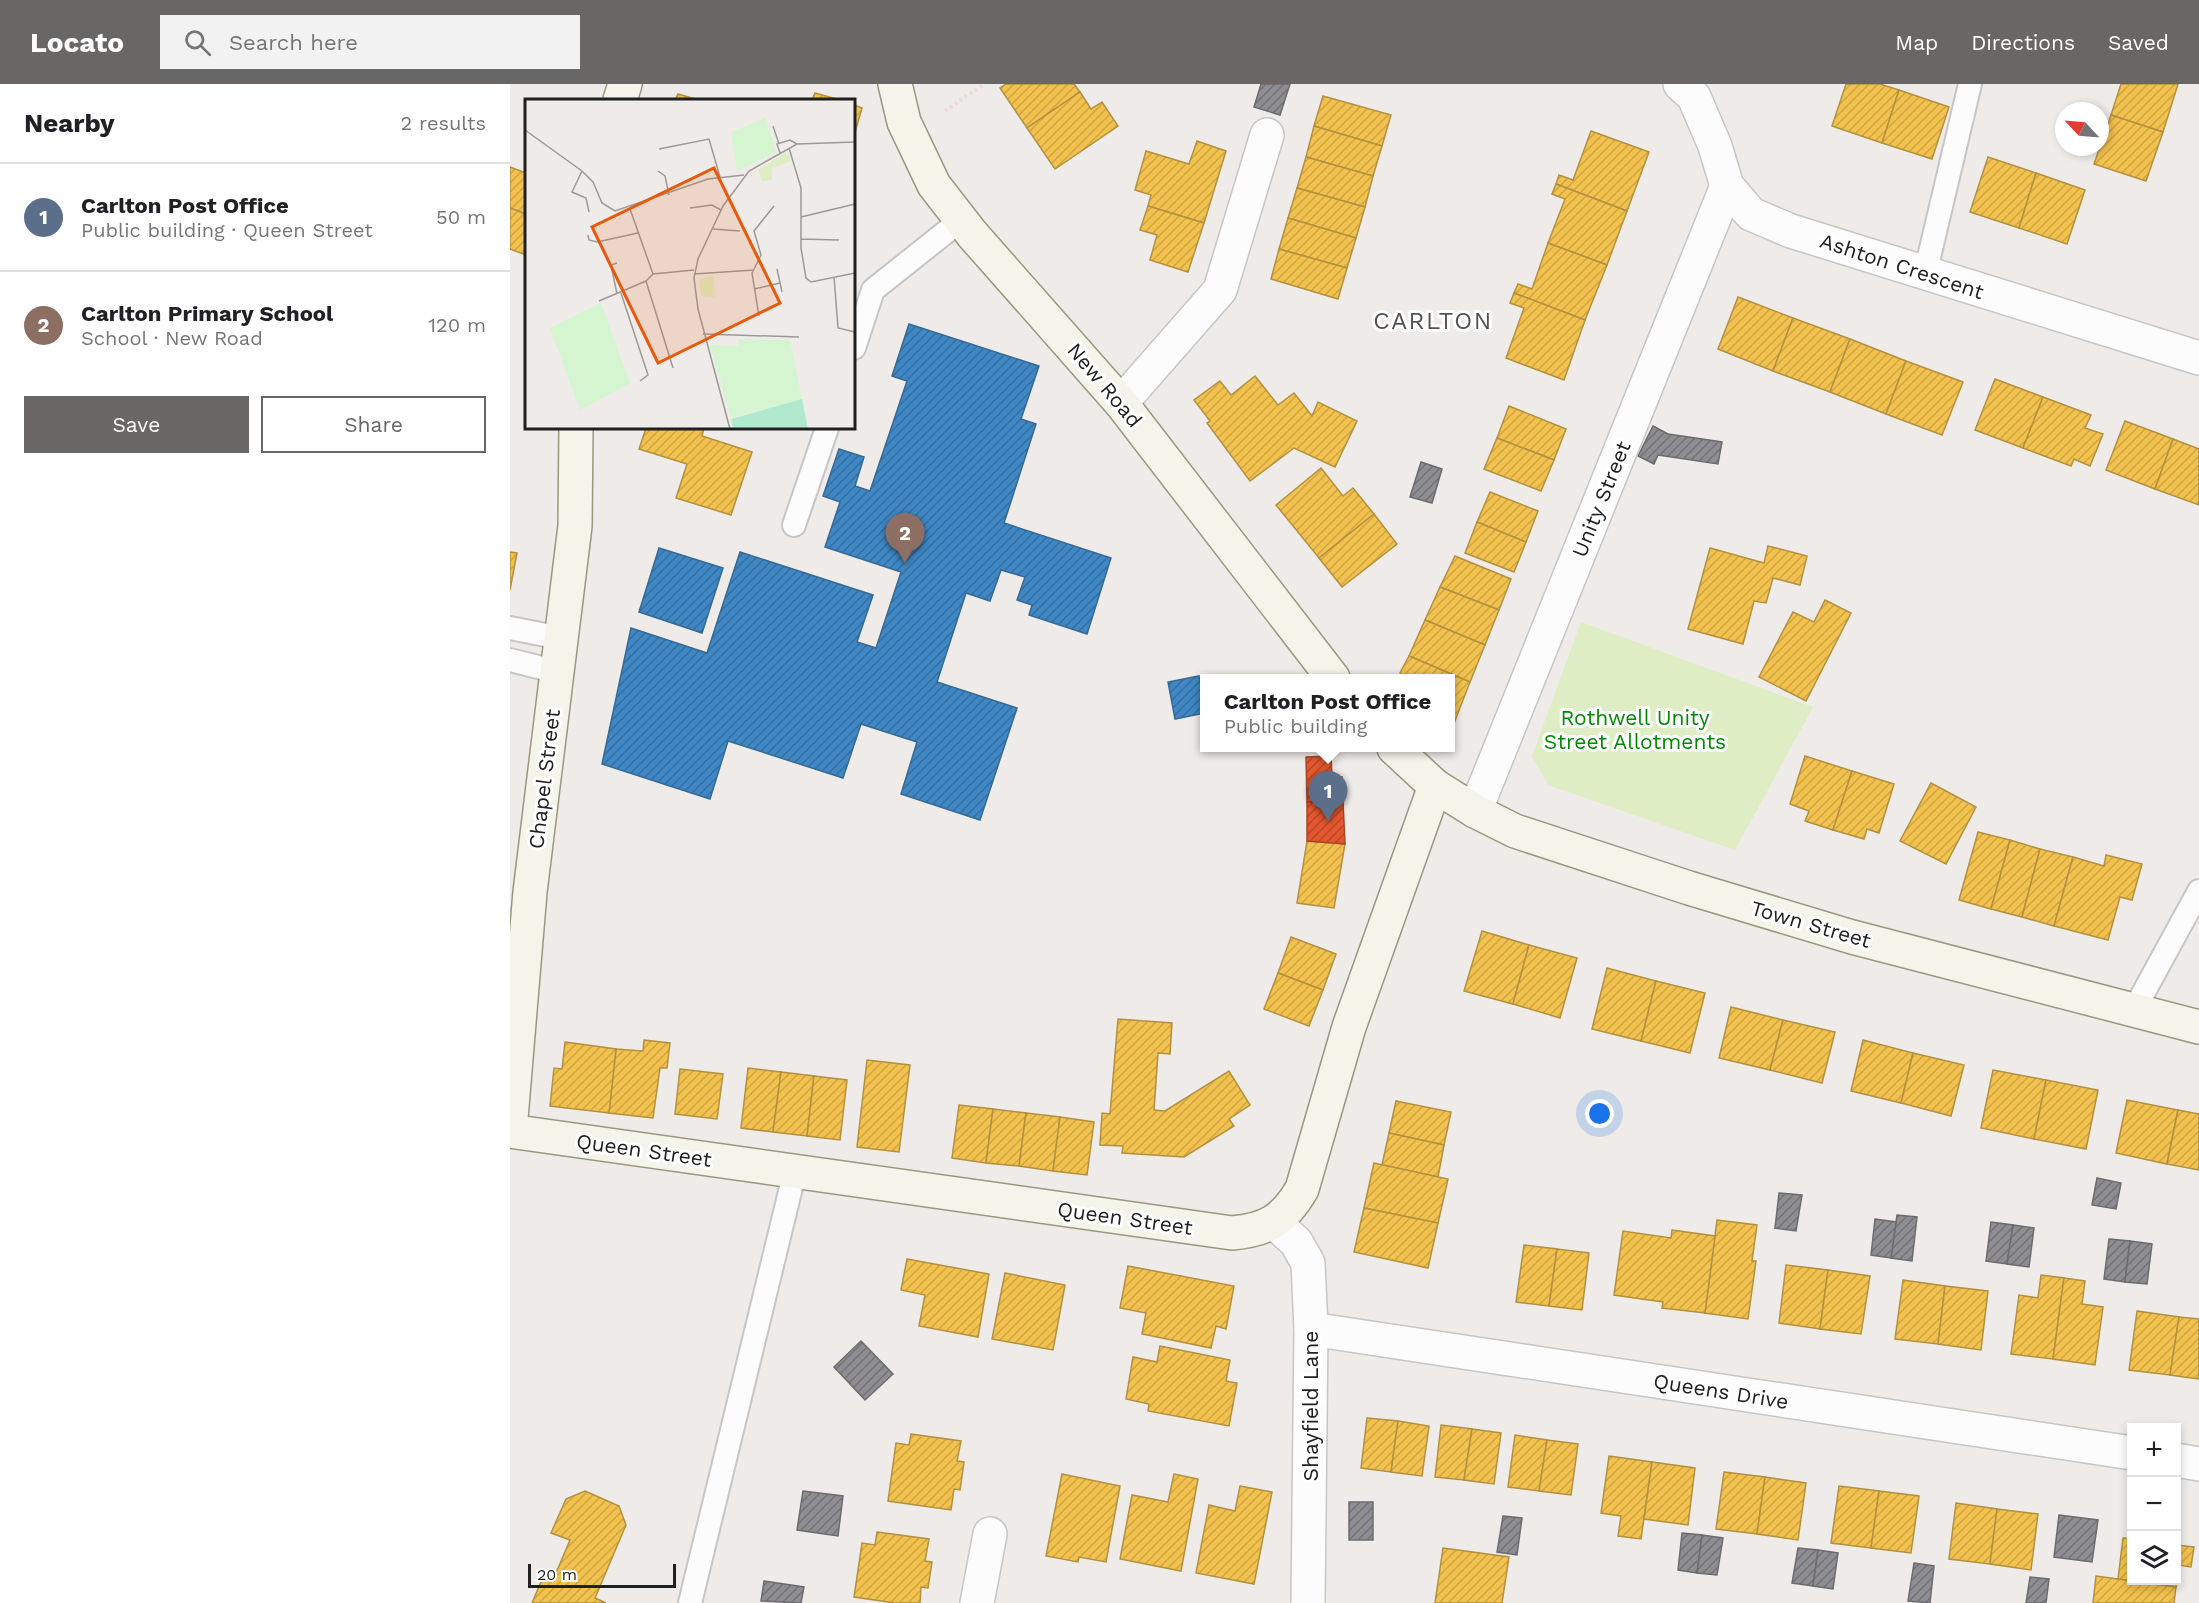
<!DOCTYPE html>
<html lang="en">
<head>
<meta charset="utf-8">
<style>
  body { margin:0; font-family:"Work Sans",sans-serif; background:#f2f2f2; color:#202124 }
  .controls { position:absolute; right:18px; bottom:18px; display:grid; overflow:hidden; border-radius:0px; box-shadow:0 3px 9px #0003 }
  .controls button { width:54px; height:54px; display:grid; place-items:center; padding:0; border:0; border-bottom:2px solid #e0e0e0; background:#fff; color:#202124; font:30px sans-serif }
  .compass { position:absolute; left:1545px; top:18px; width:54px; height:54px; border-radius:50%; background:#fff; box-shadow:0 3px 9px #0003; rotate:296deg }
  .scale { position:absolute; left:18px; bottom:15px; width:148px; box-sizing:border-box; padding-left:6px; border:3px solid #202020; border-top:0; font-size:16px; line-height:21px; white-space:nowrap; color:#202020; -webkit-text-stroke:4px #fff; paint-order:stroke }
  .you { position:absolute; left:1090px; top:1030px; width:21px; height:21px; margin:-15px; border:4px solid #fff; border-radius:50%; background:#1a73e8; box-shadow:0 0 0 9px #1a73e833 }
  .badge { display:grid; place-items:center; width:39px; height:39px; border-radius:50%; background:#686766; color:#fff; font-size:20px; font-weight:700 }
  .pin { position:absolute; translate:-50% -50px; filter:drop-shadow(0 2px 3px #0008) }
  .pin::after { content:''; position:absolute; top:32px; width:21px; height:18px; background:inherit; clip-path:polygon(0 0,100% 0,50% 100%) }
  .popup { position:absolute; left:690px; top:590px; width:255px; height:78px; box-sizing:border-box; display:grid; place-content:center; border-radius:0px; background:#fff; filter:drop-shadow(0 2px 4px #0005); font-size:20px; white-space:nowrap; color:#757577 }
  .popup b { font-size:22px; color:#202124 }
  .popup::after { content:''; position:absolute; left:50%; top:100%; margin-left:-12px; border:12px solid transparent; border-top-color:#fff }
  .list { margin:0; padding:0; list-style:none }
  h2 { display:flex; justify-content:space-between; align-items:center; height:78px; margin:0; padding:0 24px; font-size:26px }
  h2 small { font-size:20px; font-weight:400; color:#757577 }
  .list li { display:grid; grid-template-columns:39px 1fr auto; gap:18px; align-items:center; box-sizing:border-box; height:108px; padding:0 24px; border-top:2px solid #e0e0e0 }
  .list b { display:block; font-size:22px; white-space:nowrap }
  .list p { margin:0; font-size:20px; white-space:nowrap; color:#757577 }
  .list em { font-size:20px; font-style:normal; color:#757577 }
  .actions { display:flex; gap:12px; padding:18px 24px }
  .actions a { flex:1; padding:14px 0; border:2px solid #686766; border-radius:0px; text-align:center; font-size:21px; color:#686766 }
  .actions .main { background:#686766; color:#fff }
  .icon { flex:none; width:33px; height:33px; fill:none; stroke:currentColor; stroke-width:2; stroke-linecap:round; stroke-linejoin:round }
  .map { position:relative; flex:none; width:1689px; height:1519px; overflow:hidden }
  header { display:flex; align-items:center; gap:36px; box-sizing:border-box; height:84px; padding:0 30px; background:#686766; color:#fff }
  header strong { font-size:28px }
  nav { display:flex; gap:33px; margin-inline-start:auto; font-size:21px }
  .search { width:420px; height:54px; background:#f2f2f2; display:flex; align-items:center; gap:15px; box-sizing:border-box; padding:0 21px; border-radius:0px; color:#757577; font-size:22px }
  main { display:flex }
  aside { flex:1; background:#fff }
  .map>svg:first-child { display:block }
</style>
</head>
<body>
<header>
<strong>Locato</strong>
<div class="search"><svg class="icon" aria-label="search" viewBox="0 0 24 24"><circle cx="10" cy="10" r="6"/><path d="M15 15l6 6"/></svg>Search here</div>
<nav><a>Map</a><a>Directions</a><a>Saved</a></nav>
</header>
<main>
<aside>
<h2>Nearby<small>2 results</small></h2>
<ul class="list">
<li><span class="badge" style="background:#5c6f8a">1</span><div><b>Carlton Post Office</b><p>Public building · Queen Street</p></div><em>50 m</em></li>
<li><span class="badge" style="background:#8d6e63">2</span><div><b>Carlton Primary School</b><p>School · New Road</p></div><em>120 m</em></li>
</ul>
<div class="actions"><a class="main">Save</a><a>Share</a></div>
</aside>
<div class="map">
<svg width="1689" height="1519" viewBox="0 0 1689 1519">
  <defs>
    <pattern id="homes-hatch" width="6" height="6" patternUnits="userSpaceOnUse" patternTransform="scale(1.5)"><rect width="6" height="6" fill="#f2c14e"/><path d="M-1 1l2-2M0 6l6-6M5 7l2-2" fill="none" stroke="#cfa644"/></pattern>
    <pattern id="shops-hatch" width="6" height="6" patternUnits="userSpaceOnUse" patternTransform="scale(1.5)"><rect width="6" height="6" fill="#e4572e"/><path d="M-1 1l2-2M0 6l6-6M5 7l2-2" fill="none" stroke="#b84827"/></pattern>
    <pattern id="schools-hatch" width="6" height="6" patternUnits="userSpaceOnUse" patternTransform="scale(1.5)"><rect width="6" height="6" fill="#3f88c5"/><path d="M-1 1l2-2M0 6l6-6M5 7l2-2" fill="none" stroke="#346fa0"/></pattern>
    <pattern id="industry-hatch" width="6" height="6" patternUnits="userSpaceOnUse" patternTransform="scale(1.5)"><rect width="6" height="6" fill="#8d8d92"/><path d="M-1 1l2-2M0 6l6-6M5 7l2-2" fill="none" stroke="#737377"/></pattern>
  </defs>
  <rect width="100%" height="100%" fill="#eeebe8"/>
  <polygon fill="#deedc4" points="1071,538 1303,623 1225,766 1038,701 1022,672"/>
  <g fill="url(#homes-hatch)" stroke="#b39140" stroke-width="1.5">
    <polygon points="496,0 564,0 570,8 517,44 490,4"/>
    <polygon points="1336,0 1370,0 1389,6 1372,59 1322,42"/>
    <polygon points="1611,0 1668,0 1653,48 1601,31"/>
    <polygon points="1389,6 1439,23 1422,75 1372,59"/>
    <polygon points="570,8 581,25 592,18 608,42 545,85 517,44"/>
    <polygon points="305,9 330,16 302,16"/>
    <polygon points="168,10 189,16 165,16"/>
    <polygon points="813,12 881,31 872,62 804,42"/>
    <polygon points="344,21 352,24 344,52"/>
    <polygon points="1601,31 1653,48 1636,97 1584,80"/>
    <polygon points="804,42 872,62 863,92 796,73"/>
    <polygon points="1081,47 1139,68 1117,127 1046,100 1049,91 1063,96"/>
    <polygon points="687,57 716,67 694,139 638,122 641,111 625,106 636,67 679,80"/>
    <polygon points="796,73 863,92 855,123 787,104"/>
    <polygon points="1478,73 1526,89 1509,144 1460,128"/>
    <polygon points="0,83 16,89 16,130 0,124"/>
    <polygon points="1526,89 1575,106 1557,160 1509,144"/>
    <polygon points="1046,100 1117,127 1097,181 1038,159 1055,115 1042,110"/>
    <polygon points="787,104 855,123 846,154 778,134"/>
    <polygon points="638,122 694,139 678,188 640,176 647,151 630,146"/>
    <polygon points="0,124 16,130 16,171 0,165"/>
    <polygon points="778,134 846,154 837,184 769,165"/>
    <polygon points="1038,159 1097,181 1075,236 1004,209 1008,200 1022,205"/>
    <polygon points="769,165 837,184 828,215 761,195"/>
    <polygon points="1004,209 1075,236 1054,296 996,274 1014,224 1000,219"/>
    <polygon points="1228,213 1283,234 1263,287 1208,265"/>
    <polygon points="1283,234 1340,255 1320,308 1263,287"/>
    <polygon points="1340,255 1396,277 1376,330 1320,308"/>
    <polygon points="1396,277 1453,298 1432,351 1376,330"/>
    <polygon points="745,292 768,321 784,309 802,332 808,318 847,337 825,383 784,364 740,397 697,339 700,337 684,316 710,297 721,311"/>
    <polygon points="1485,295 1533,313 1513,364 1465,346"/>
    <polygon points="1533,313 1581,331 1575,344 1593,350 1580,382 1564,375 1561,382 1513,364"/>
    <polygon points="999,322 1056,345 1044,376 987,354"/>
    <polygon points="1615,337 1663,355 1645,405 1596,386"/>
    <polygon points="136,344 194,344 192,352 242,368 221,431 166,414 177,380 129,365"/>
    <polygon points="987,354 1044,376 1031,407 974,385"/>
    <polygon points="1663,355 1689,365 1689,421 1645,405"/>
    <polygon points="811,384 833,412 843,404 864,430 809,474 766,421"/>
    <polygon points="980,408 1028,427 1016,458 967,438"/>
    <polygon points="864,430 887,460 832,503 809,474"/>
    <polygon points="967,438 1016,458 1004,488 955,469"/>
    <polygon points="1258,462 1297,472 1290,501 1263,494 1256,519 1244,517 1233,560 1178,545 1200,464 1254,479"/>
    <polygon points="0,468 7,469 0,506"/>
    <polygon points="945,472 1001,495 989,526 930,503"/>
    <polygon points="930,503 989,526 975,561 915,536"/>
    <polygon points="1315,516 1341,529 1296,617 1249,593 1283,528 1304,538"/>
    <polygon points="915,536 975,561 960,598 899,572"/>
    <polygon points="899,572 960,598 941,647 941,594 894,594 890,589"/>
    <polygon points="1295,672 1342,687 1323,746 1295,737 1299,727 1280,720"/>
    <polygon points="1342,687 1384,700 1369,749 1357,745 1354,755 1323,746"/>
    <polygon points="1421,699 1466,723 1436,780 1390,757"/>
    <polygon points="1468,748 1500,756 1481,825 1449,816"/>
    <polygon points="1500,756 1530,765 1512,833 1481,825"/>
    <polygon points="797,757 835,760 824,824 787,819"/>
    <polygon points="1530,765 1563,773 1544,842 1512,833"/>
    <polygon points="1596,771 1632,780 1622,816 1610,813 1598,856 1544,842 1563,773 1594,782"/>
    <polygon points="972,847 1019,861 1003,920 954,907"/>
    <polygon points="781,853 826,870 813,906 768,889"/>
    <polygon points="1019,861 1067,874 1050,934 1003,920"/>
    <polygon points="1097,884 1146,897 1131,957 1082,945"/>
    <polygon points="768,889 813,906 799,942 754,925"/>
    <polygon points="1146,897 1195,909 1180,969 1131,957"/>
    <polygon points="1221,923 1273,936 1260,986 1209,974"/>
    <polygon points="608,935 662,939 660,970 648,969 644,1026 655,1027 719,987 740,1021 719,1035 724,1042 674,1073 612,1069 613,1062 590,1061 592,1029 600,1030"/>
    <polygon points="1273,936 1325,948 1312,999 1260,986"/>
    <polygon points="134,956 160,959 157,984 150,984 143,1034 99,1029 106,965 133,967"/>
    <polygon points="1353,956 1403,969 1391,1019 1341,1007"/>
    <polygon points="55,958 106,965 99,1029 40,1022 44,984 52,985"/>
    <polygon points="1403,969 1454,981 1441,1032 1391,1019"/>
    <polygon points="357,976 400,981 389,1068 347,1063"/>
    <polygon points="238,984 271,988 263,1048 231,1044"/>
    <polygon points="170,985 213,990 207,1035 165,1030"/>
    <polygon points="1483,986 1536,996 1524,1055 1471,1044"/>
    <polygon points="271,988 304,992 297,1052 263,1048"/>
    <polygon points="304,992 337,996 330,1056 297,1052"/>
    <polygon points="1536,996 1588,1006 1576,1065 1524,1055"/>
    <polygon points="1617,1016 1668,1026 1657,1080 1606,1069"/>
    <polygon points="886,1017 941,1028 934,1061 879,1049"/>
    <polygon points="449,1021 483,1025 476,1079 442,1074"/>
    <polygon points="483,1025 516,1029 509,1082 476,1079"/>
    <polygon points="1668,1026 1689,1030 1689,1086 1657,1080"/>
    <polygon points="516,1029 550,1033 543,1087 509,1082"/>
    <polygon points="550,1033 584,1038 577,1091 543,1087"/>
    <polygon points="879,1049 934,1061 928,1093 872,1081"/>
    <polygon points="864,1079 938,1095 928,1139 854,1124"/>
    <polygon points="854,1124 928,1139 918,1184 844,1168"/>
    <polygon points="1207,1136 1247,1141 1242,1177 1246,1177 1238,1235 1195,1229"/>
    <polygon points="1162,1146 1205,1152 1195,1229 1152,1224 1153,1218 1104,1211 1113,1147 1161,1154"/>
    <polygon points="1014,1161 1047,1165 1039,1222 1006,1218"/>
    <polygon points="1047,1165 1079,1169 1072,1226 1039,1222"/>
    <polygon points="397,1175 479,1190 468,1253 409,1242 415,1211 391,1206"/>
    <polygon points="1276,1181 1318,1186 1310,1245 1269,1239"/>
    <polygon points="618,1182 724,1202 716,1245 706,1242 701,1264 632,1250 636,1229 610,1224"/>
    <polygon points="1318,1186 1360,1192 1351,1250 1310,1245"/>
    <polygon points="495,1189 555,1201 543,1266 482,1255"/>
    <polygon points="1531,1191 1554,1194 1543,1275 1501,1270 1509,1211 1528,1214"/>
    <polygon points="1554,1194 1575,1197 1572,1220 1593,1223 1585,1281 1543,1275"/>
    <polygon points="1393,1196 1435,1202 1428,1260 1385,1255"/>
    <polygon points="1435,1202 1478,1207 1471,1266 1428,1260"/>
    <polygon points="1627,1227 1669,1233 1660,1291 1619,1286"/>
    <polygon points="1669,1233 1689,1235 1689,1295 1660,1291"/>
    <polygon points="650,1262 720,1276 716,1297 727,1299 719,1342 638,1327 639,1320 616,1315 623,1273 647,1278"/>
    <polygon points="857,1334 888,1337 881,1388 851,1384"/>
    <polygon points="888,1337 919,1342 912,1392 881,1388"/>
    <polygon points="931,1341 962,1345 954,1396 925,1393"/>
    <polygon points="962,1345 991,1349 984,1400 954,1396"/>
    <polygon points="401,1350 451,1357 447,1377 454,1378 450,1406 444,1405 441,1426 378,1417 386,1359 399,1361"/>
    <polygon points="1005,1351 1037,1356 1029,1407 998,1403"/>
    <polygon points="1037,1356 1068,1360 1061,1411 1029,1407"/>
    <polygon points="1099,1372 1142,1378 1131,1455 1108,1452 1111,1432 1091,1429"/>
    <polygon points="1142,1378 1185,1384 1178,1441 1134,1435"/>
    <polygon points="1214,1388 1255,1393 1247,1450 1206,1445"/>
    <polygon points="552,1390 610,1402 596,1478 569,1473 568,1478 536,1472"/>
    <polygon points="664,1390 688,1395 671,1487 610,1475 622,1411 658,1418"/>
    <polygon points="1255,1393 1296,1399 1288,1456 1247,1450"/>
    <polygon points="730,1402 762,1408 744,1500 686,1489 699,1421 725,1427"/>
    <polygon points="1329,1402 1369,1407 1361,1464 1321,1459"/>
    <polygon points="75,1407 109,1422 116,1441 85,1514 96,1519 22,1519 33,1493 43,1496 60,1456 41,1449 56,1415"/>
    <polygon points="1369,1407 1409,1412 1401,1469 1361,1464"/>
    <polygon points="1446,1419 1487,1425 1480,1480 1439,1475"/>
    <polygon points="1487,1425 1528,1430 1521,1486 1480,1480"/>
    <polygon points="367,1448 419,1455 415,1477 422,1478 418,1504 411,1503 410,1519 385,1519 344,1513 352,1459 365,1461"/>
    <polygon points="1613,1454 1622,1455 1622,1496 1666,1496 1666,1461 1684,1463 1681,1483 1668,1481 1666,1503 1608,1495"/>
    <polygon points="933,1464 999,1473 992,1519 925,1519"/>
    <polygon points="1586,1492 1666,1503 1664,1519 1583,1519"/>
  </g>
  <g fill="url(#shops-hatch)" stroke="#a9462a" stroke-width="1.5">
    <polygon points="821,672 822,693 832,693 833,717 797,718 796,673"/>
    <polygon points="833,717 835,760 797,757 797,718"/>
  </g>
  <g fill="url(#schools-hatch)" stroke="#366994" stroke-width="1.5">
    <polygon points="399,240 529,282 511,335 526,340 494,439 601,474 577,550 519,531 522,521 507,516 515,493 491,486 480,517 456,509 427,598 507,624 470,736 391,710 407,658 351,640 333,694 218,657 200,715 92,680 121,544 197,569 230,468 363,511 347,558 366,564 391,488 315,463 330,418 313,412 329,365 354,373 345,402 360,407 397,297 382,292"/>
    <polygon points="149,464 213,484 192,549 129,528"/>
    <polygon points="689,592 695,629 665,635 658,598"/>
  </g>
  <g fill="url(#industry-hatch)" stroke="#6c6c70" stroke-width="1.5">
    <polygon points="751,0 780,0 770,31 744,23"/>
    <polygon points="1143,342 1158,350 1212,358 1208,380 1148,371 1144,380 1128,372"/>
    <polygon points="911,378 932,385 922,419 900,413"/>
    <polygon points="1587,1094 1611,1099 1606,1125 1582,1121"/>
    <polygon points="1269,1109 1292,1111 1286,1147 1265,1144"/>
    <polygon points="1387,1131 1407,1133 1402,1177 1381,1174"/>
    <polygon points="1365,1135 1386,1138 1381,1174 1361,1171"/>
    <polygon points="1481,1138 1503,1141 1497,1180 1476,1177"/>
    <polygon points="1503,1141 1524,1144 1519,1183 1497,1180"/>
    <polygon points="1599,1155 1620,1157 1615,1198 1594,1195"/>
    <polygon points="1620,1157 1642,1160 1637,1200 1615,1198"/>
    <polygon points="351,1257 383,1290 355,1316 324,1283"/>
    <polygon points="293,1407 333,1412 328,1452 287,1446"/>
    <rect x="839" y="1418" width="24" height="38"/>
    <polygon points="1549,1431 1588,1436 1582,1478 1544,1473"/>
    <polygon points="993,1432 1012,1434 1007,1471 987,1468"/>
    <polygon points="1172,1449 1192,1451 1187,1489 1168,1486"/>
    <polygon points="1192,1451 1213,1454 1207,1491 1187,1489"/>
    <polygon points="1288,1464 1308,1466 1303,1502 1282,1499"/>
    <polygon points="1308,1466 1328,1469 1323,1505 1303,1502"/>
    <polygon points="1404,1479 1424,1482 1420,1519 1398,1517"/>
    <polygon points="1520,1493 1539,1495 1536,1519 1516,1519"/>
    <polygon points="254,1497 294,1503 291,1519 251,1517"/>
  </g>
  <g fill="none" stroke-linecap="round" stroke-linejoin="round">
    <g stroke="#c7c6c4" stroke-width="26">
      <g id="lane">
        <polyline points="1415,190 1460,0"/>
        <polyline points="344,264 363,206 451,136"/>
        <polyline points="284,441 317,344"/>
        <polyline points="0,544 51,554"/>
        <polyline points="0,576 48,588"/>
        <polyline points="1624,926 1689,807"/>
        <polyline points="180,1519 285,1087"/>
      </g>
    </g>
    <g stroke="#c7c6c4" stroke-width="36">
      <g id="street">
        <polyline points="1170,0 1184,13 1205,62 1217,102 1241,130 1281,147 1689,274"/>
        <polyline points="611,319 710,206 757,51"/>
        <polyline points="965,727 1217,102"/>
        <polyline points="764,1138 786,1158 798,1179 801,1245 798,1519"/>
        <polyline points="801,1245 1622,1369"/>
        <polyline points="1666,1376 1689,1380"/>
        <polyline points="467,1519 480,1450"/>
      </g>
    </g>
    <g stroke="#99987f" stroke-width="36">
      <g id="secondary">
        <polyline points="385,0 394,38 424,101 462,150 611,319 823,594"/>
        <polyline points="110,16 115,0"/>
        <polyline points="884,664 925,702 965,727 1005,747 1179,804 1342,853 1689,943"/>
        <polyline points="0,1046 20,808 65,442 66,344"/>
        <path d="M0,1047l722,102c35,-3 52,-13 70,-44l47,-162 86,-241"/>
      </g>
    </g>
    <polyline stroke="#ecdad9" stroke-width="4" stroke-dasharray="3 3" stroke-linecap="butt" points="435,27 474,0"/>
    <use href="#lane" stroke="#fcfcfc" stroke-width="22"/>
    <use href="#street" stroke="#fcfcfc" stroke-width="33"/>
    <use href="#secondary" stroke="#f5f4eb" stroke-width="33"/>
  </g>
  <g text-anchor="middle" dominant-baseline="central" stroke-width="6" stroke-linejoin="round" paint-order="stroke">
    <g font-size="21" fill="#202020" stroke="#fff">
      <text transform="translate(1392 182) rotate(18)">Ashton Crescent</text>
      <text transform="translate(595 301) rotate(50)">New Road</text>
      <text transform="translate(1091 415) rotate(-68)">Unity Street</text>
      <text transform="translate(34 695) rotate(-83)">Chapel Street</text>
      <text transform="translate(1301 840) rotate(16)">Town Street</text>
      <text transform="translate(134 1066) rotate(8)">Queen Street</text>
      <text transform="translate(615 1134) rotate(8)">Queen Street</text>
      <text transform="translate(1211 1307) rotate(9)">Queens Drive</text>
      <text transform="translate(800 1322) rotate(-90)">Shayfield Lane</text>
    </g>
    <g font-size="21" fill="#028a02" stroke="#fff">
      <text x="1125" y="633">Rothwell Unity<tspan x="1125" dy="24">Street Allotments</tspan></text>
    </g>
    <g font-size="24" letter-spacing="1.5" fill="#535353" stroke="#fff">
      <text x="923" y="237">CARLTON</text>
    </g>
  </g>
  <g transform="translate(15 15)">
    <rect width="330" height="330" fill="#eeebe8"/>
    <path d="M261,53l5,9 -19,7v12l-10,1 -4,-11z" fill="#deedc4"/>
    <path d="M241,19l10,34 -39,19 -6,-39zM76,204l29,80 -50,27 -30,-82zM214,240l51,1 12,59 -71,19 -21,-73 28,1z" fill="#d5f5d1"/>
    <path d="M188,176l2,22 -14,-1 -2,-17z" fill="#deedc4"/>
    <path d="M277,300l6,30h-75l-2,-10z" fill="#b0e9cc"/>
    <path fill="none" stroke="#9c9a98" stroke-width="1.5" d="M248,27l6,18M0,31l57,41 11,11 9,21 13,8 93,-32 36,-4M264,49l12,40v60l5,30 5,4 44,-9M134,50l50,-10 11,38M255,54l-3,-9 13,-4 7,4M57,72l-10,21 14,6 3,14M133,72l7,5 4,19M165,109l22,-3 9,5M105,110l23,65M276,118l54,-13M188,130l27,2M63,136l1,5 8,2 41,-9M276,140l38,1M92,164l-6,2 6,29M252,170l5,23M128,175l41,-4M169,175l60,-4M309,178l4,51 17,4M121,182l27,87M229,190l26,-6M96,194l27,82 -8,6M74,202l47,-20 7,-7M234,217l-7,-43 9,-18 -7,-24 20,-25M178,235l96,3M205,330l-32,-120 -4,-31 4,-19 25,-53 26,-35 48,-27 58,-2"/>
    <path fill="#e8590c" fill-opacity="0.15" stroke="#e8590c" stroke-width="3" d="M189,69l66,135 -122,60 -66,-136z"/>
    <rect width="330" height="330" fill="none" stroke="#202020" stroke-width="3"/>
  </g>
</svg>
<div class="controls">
<button>+</button>
<button>−</button>
<button><svg class="icon" aria-label="layers" viewBox="0 0 24 24"><path d="M12 4l9 5-9 5-9-5zM3 14l9 5 9-5"/></svg></button>
</div>
<svg class="compass" viewBox="-18 -18 36 36"><path d="M0-13l5 13h-10z" fill="#e53935"/><path d="M0 13l5-13h-10z" fill="#757577"/></svg>
<div class="scale">20 m</div>
<div class="you"></div>
<div class="pin badge" style="left:818px;top:737px;background:#5c6f8a">1</div>
<div class="popup"><b>Carlton Post Office</b>Public building</div>
<div class="pin badge" style="left:395px;top:479px;background:#8d6e63">2</div>
</div>
</main>
</body>
</html>
